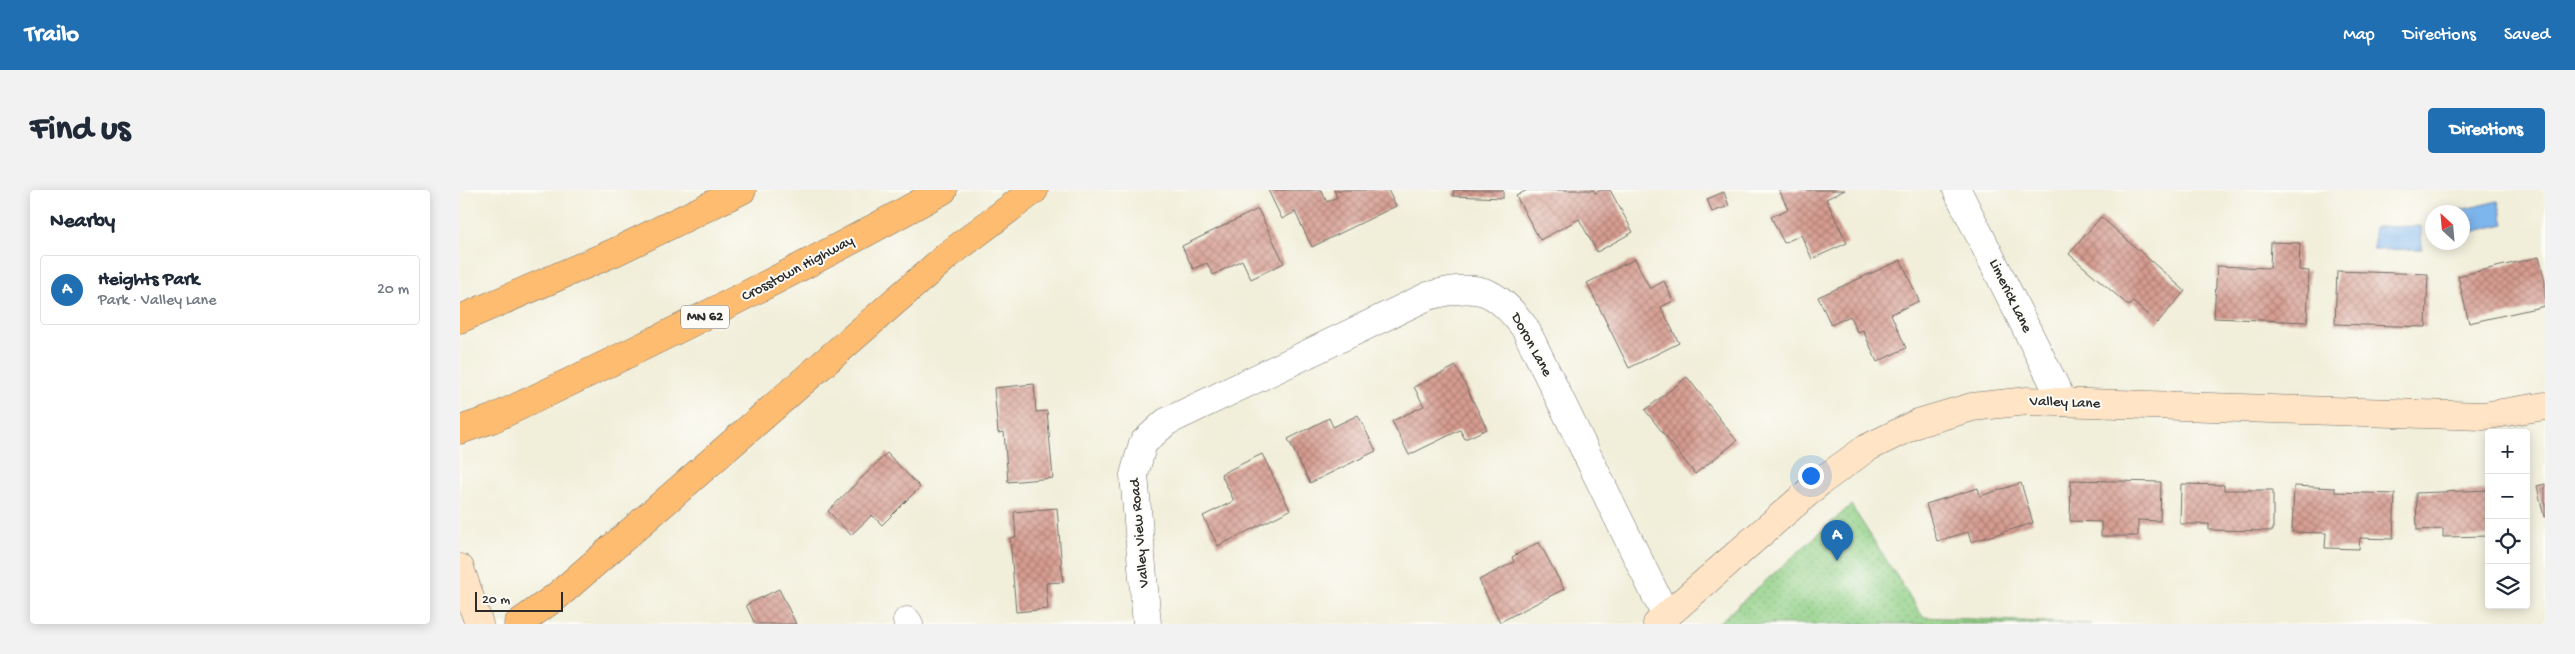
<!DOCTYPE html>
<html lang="en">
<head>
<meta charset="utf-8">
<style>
  body { margin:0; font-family:"Gochi Hand",sans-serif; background:#f2f2f3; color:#1f2937 }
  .controls { position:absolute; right:15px; bottom:15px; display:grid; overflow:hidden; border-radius:5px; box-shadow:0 2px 12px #0003 }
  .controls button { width:45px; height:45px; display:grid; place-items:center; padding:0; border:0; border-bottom:1px solid #e0e1e3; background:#fff; color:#1f2937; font:25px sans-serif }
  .compass { position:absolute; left:1965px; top:15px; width:45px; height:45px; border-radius:50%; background:#fff; box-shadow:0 2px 12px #0003; rotate:334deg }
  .scale { position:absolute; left:15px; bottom:12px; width:88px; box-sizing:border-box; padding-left:5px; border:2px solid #2b2b2b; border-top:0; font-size:14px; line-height:18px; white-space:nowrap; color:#2b2b2b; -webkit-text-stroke:4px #fdfcf7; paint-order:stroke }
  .you { position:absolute; left:1350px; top:285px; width:18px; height:18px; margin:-12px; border:4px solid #fff; border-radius:50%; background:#1a73e8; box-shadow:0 0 0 8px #1a73e833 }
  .badge { display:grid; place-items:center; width:32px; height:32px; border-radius:50%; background:#1f6fb2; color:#fff; font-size:16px; font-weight:700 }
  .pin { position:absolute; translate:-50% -41px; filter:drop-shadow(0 1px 2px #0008) }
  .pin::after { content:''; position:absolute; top:26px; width:18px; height:15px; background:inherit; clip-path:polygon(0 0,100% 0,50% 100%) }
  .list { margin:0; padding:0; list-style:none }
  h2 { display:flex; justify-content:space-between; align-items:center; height:65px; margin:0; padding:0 20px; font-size:21px }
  h2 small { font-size:16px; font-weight:400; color:#747a83 }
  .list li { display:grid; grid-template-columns:32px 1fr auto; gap:15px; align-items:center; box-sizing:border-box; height:70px; margin:0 10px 10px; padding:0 10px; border:1px solid #e0e1e3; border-radius:5px }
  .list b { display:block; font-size:19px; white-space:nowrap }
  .list p { margin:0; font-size:16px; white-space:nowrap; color:#747a83 }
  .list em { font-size:16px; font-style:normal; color:#747a83 }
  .icon { flex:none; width:28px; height:28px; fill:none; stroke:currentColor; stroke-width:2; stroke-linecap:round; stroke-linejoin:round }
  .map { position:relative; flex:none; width:2085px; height:434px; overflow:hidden; border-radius:5px }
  header { display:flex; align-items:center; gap:30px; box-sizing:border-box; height:70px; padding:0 25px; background:#1f6fb2; color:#fff }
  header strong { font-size:24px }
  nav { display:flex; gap:28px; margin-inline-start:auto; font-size:18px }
  .intro { display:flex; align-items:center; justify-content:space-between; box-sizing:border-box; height:120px; padding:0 30px }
  h1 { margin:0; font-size:35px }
  .button { padding:12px 22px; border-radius:5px; background:#1f6fb2; color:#fff; font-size:18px; font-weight:700 }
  main { display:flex; gap:30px; padding:0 30px }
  aside { flex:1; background:#fff; border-radius:5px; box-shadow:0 2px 12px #0003 }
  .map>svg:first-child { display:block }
</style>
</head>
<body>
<header>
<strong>Trailo</strong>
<nav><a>Map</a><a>Directions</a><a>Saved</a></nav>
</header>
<div class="intro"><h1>Find us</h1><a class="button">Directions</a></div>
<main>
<aside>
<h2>Nearby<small></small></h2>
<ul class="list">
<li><span class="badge">A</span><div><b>Heights Park</b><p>Park · Valley Lane</p></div><em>20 m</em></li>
</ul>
</aside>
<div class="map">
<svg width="2085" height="434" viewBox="0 0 2085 434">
  <defs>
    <pattern id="park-dots" width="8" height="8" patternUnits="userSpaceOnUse" patternTransform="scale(1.25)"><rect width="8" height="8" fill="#8fcf85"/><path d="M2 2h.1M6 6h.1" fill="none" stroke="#75a86d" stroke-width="1.8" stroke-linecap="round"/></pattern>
    <pattern id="building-cross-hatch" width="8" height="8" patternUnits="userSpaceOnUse" patternTransform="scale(1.25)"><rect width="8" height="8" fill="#d69c90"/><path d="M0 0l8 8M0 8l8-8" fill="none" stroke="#ae7f76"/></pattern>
  </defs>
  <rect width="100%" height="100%" fill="#fdfcf7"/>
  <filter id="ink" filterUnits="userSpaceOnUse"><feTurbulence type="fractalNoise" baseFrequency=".02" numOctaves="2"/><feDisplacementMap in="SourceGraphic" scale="10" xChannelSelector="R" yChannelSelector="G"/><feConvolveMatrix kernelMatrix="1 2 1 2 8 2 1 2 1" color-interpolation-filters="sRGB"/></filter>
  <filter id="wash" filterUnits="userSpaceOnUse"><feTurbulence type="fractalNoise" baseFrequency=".0096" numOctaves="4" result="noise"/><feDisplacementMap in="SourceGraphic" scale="20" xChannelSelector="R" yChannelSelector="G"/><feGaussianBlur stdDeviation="1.12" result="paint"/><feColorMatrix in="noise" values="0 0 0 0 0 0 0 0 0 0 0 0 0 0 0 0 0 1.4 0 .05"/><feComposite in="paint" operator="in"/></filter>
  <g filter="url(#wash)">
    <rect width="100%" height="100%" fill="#f1eed9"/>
    <polygon fill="url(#park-dots)" stroke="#5d7d58" points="1391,315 1463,427 1632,434 1257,434"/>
    <g fill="#7db5ed" stroke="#54708c">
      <polygon points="2038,11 2044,34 2003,44 2002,22 1991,22"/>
      <polygon points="1961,36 1962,59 1914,60 1914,37"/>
    </g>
    <g id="blocks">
      <g fill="url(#building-cross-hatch)">
        <polygon points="808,0 861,0 867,12 877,7 874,0 928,0 936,16 852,57 835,22 822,29"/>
        <polygon points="994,0 1043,0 1043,8 993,6"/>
        <polygon points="1067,0 1133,0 1135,3 1141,0 1150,0 1173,42 1137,62 1119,29 1080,50 1056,6"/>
        <polygon points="1319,0 1385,0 1366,9 1387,53 1352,69 1341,45 1324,53 1311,27 1328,19"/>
        <polygon points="1264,2 1269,16 1252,22 1247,9"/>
        <polygon points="798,19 824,73 791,89 782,70 753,85 747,73 733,79 722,56"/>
        <polygon points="1641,27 1725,101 1697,133 1673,112 1669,116 1609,64"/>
        <polygon points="1811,52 1840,53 1839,80 1849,81 1847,132 1754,128 1757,76 1810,78"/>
        <polygon points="2079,67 2085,92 2085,116 2009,133 1998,86"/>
        <polygon points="1175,69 1190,99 1204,91 1213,111 1201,117 1219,153 1169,178 1127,93"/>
        <polygon points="1441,70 1459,111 1431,124 1446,158 1417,172 1403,140 1397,142 1390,126 1371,135 1358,107"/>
        <polygon points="1877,81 1968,84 1966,137 1875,134"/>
        <polygon points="996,176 1027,239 1005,249 1000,240 949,265 932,231 964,216 954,197"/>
        <polygon points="1227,187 1277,251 1235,284 1185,220"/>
        <polygon points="574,194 576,222 587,221 593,288 548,292 544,242 538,243 534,198"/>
        <polygon points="898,225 916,261 850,293 828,249 869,228 873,237"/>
        <polygon points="427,263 460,297 422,335 412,325 391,345 368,321"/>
        <polygon points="802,264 830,320 758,356 743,326 774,311 761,284"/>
        <polygon points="1611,290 1701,292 1700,331 1678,330 1678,346 1641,346 1641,332 1610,331"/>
        <polygon points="1561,293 1573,333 1511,352 1508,342 1477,351 1466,314 1518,298 1520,306"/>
        <polygon points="1721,294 1764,295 1764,300 1813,300 1813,341 1749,340 1749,334 1720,334"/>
        <polygon points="2085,294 2085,327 2084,327 2077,296"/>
        <polygon points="1834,296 1875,298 1875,302 1935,304 1933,349 1900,348 1899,359 1865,358 1866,343 1832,342"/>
        <polygon points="2029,300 2029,346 1983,347 1983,339 1957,340 1956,303"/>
        <polygon points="597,318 603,392 586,393 588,419 556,422 550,348 556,347 554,322"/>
        <polygon points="1079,352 1104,399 1040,432 1019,390 1054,372 1052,367"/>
        <polygon points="319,399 336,434 295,434 286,415"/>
      </g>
    </g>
  </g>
  <g filter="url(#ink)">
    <use href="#blocks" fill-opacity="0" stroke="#706f68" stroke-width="1"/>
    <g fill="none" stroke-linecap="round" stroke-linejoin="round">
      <g stroke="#706f68" stroke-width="29">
        <g id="street">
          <polyline points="1497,0 1603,212"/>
          <polyline points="447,431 449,434"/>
          <path d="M687,434l-13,-149 9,-32 23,-21 262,-126c49,-13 66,-9 97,32l141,288"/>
        </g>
      </g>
      <g stroke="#706f68" stroke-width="29">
        <g id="secondary">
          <polyline points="0,378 19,434"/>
          <polyline points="1197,434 1361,291 1407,258 1458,233 1512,217 1567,211 2023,226 2085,216"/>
        </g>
      </g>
      <g stroke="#706f68" stroke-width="29">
        <g id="highway">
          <polyline points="0,129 155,62 282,0"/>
          <path d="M0,240l32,-11c153,-72 304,-146 451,-229"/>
          <polyline points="58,434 97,406 488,65 574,0"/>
        </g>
      </g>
      <use href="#street" stroke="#fff" stroke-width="28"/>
      <use href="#secondary" stroke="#ffe4c6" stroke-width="28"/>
      <use href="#highway" stroke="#febc70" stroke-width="28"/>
    </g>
  </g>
  <g text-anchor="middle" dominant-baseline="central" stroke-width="4" stroke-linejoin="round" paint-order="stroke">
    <rect fill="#fdfcf7" stroke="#6a6a68" stroke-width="1" x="221" y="115.5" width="48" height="23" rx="4"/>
    <g font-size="14" font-weight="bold" fill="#2b2b2b">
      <text x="245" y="127">MN 62</text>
    </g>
    <g font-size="15" fill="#2b2b2b" stroke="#fdfcf7">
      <text transform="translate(338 79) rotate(-28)">Crosstown Highway</text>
      <text transform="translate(1550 106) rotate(64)">Limerick Lane</text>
      <text transform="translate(1071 155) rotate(61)">Doron Lane</text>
      <text transform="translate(1605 213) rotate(2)">Valley Lane</text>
      <text transform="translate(680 343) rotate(-95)">Valley View Road</text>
    </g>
  </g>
</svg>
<div class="controls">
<button>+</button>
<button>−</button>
<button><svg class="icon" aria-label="locate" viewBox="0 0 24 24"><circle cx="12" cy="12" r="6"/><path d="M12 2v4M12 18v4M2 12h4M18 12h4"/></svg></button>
<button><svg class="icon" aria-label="layers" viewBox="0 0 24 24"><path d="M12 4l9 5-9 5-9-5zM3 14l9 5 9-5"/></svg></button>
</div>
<svg class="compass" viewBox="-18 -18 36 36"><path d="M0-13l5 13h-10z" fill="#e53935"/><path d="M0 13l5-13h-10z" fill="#747a83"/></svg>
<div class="scale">20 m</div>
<div class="you"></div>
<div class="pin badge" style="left:1377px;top:371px">A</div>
</div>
</main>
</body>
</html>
